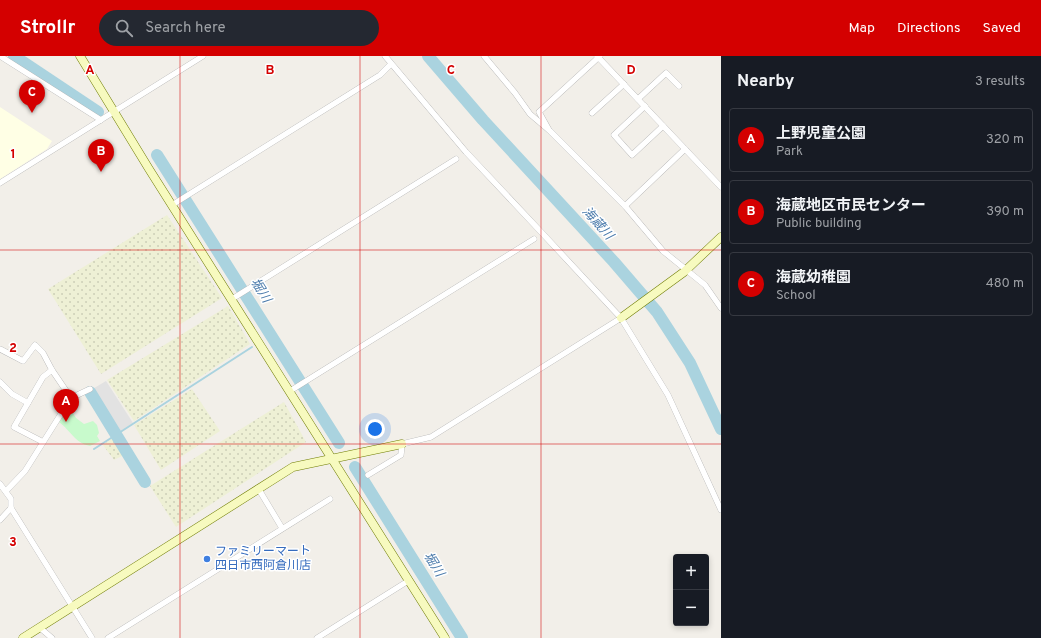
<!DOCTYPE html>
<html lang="en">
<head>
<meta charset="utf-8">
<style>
  body { margin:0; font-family:Overpass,"Noto Sans JP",sans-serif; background:#242831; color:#f1f3f6 }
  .controls { position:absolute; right:12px; bottom:12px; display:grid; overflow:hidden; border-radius:4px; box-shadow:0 2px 6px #0003 }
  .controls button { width:36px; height:36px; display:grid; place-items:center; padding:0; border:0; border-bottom:1px solid #363941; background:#171b24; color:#f1f3f6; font:20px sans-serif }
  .you { position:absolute; left:375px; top:373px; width:14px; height:14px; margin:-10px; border:3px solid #fff; border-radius:50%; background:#1a73e8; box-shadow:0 0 0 6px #1a73e833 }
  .badge { display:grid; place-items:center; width:26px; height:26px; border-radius:50%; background:#d40000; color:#fff; font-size:13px; font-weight:700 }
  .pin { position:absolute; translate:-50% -33px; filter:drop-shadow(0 1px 2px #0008) }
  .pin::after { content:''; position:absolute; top:21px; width:14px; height:12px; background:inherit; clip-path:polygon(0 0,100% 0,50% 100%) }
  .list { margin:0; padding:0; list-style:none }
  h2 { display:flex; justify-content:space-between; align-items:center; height:52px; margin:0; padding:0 16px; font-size:17px }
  h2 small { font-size:13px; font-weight:400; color:#9ea1a6 }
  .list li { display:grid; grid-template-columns:26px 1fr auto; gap:12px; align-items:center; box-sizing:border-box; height:64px; margin:0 8px 8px; padding:0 8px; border:1px solid #363941; border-radius:4px }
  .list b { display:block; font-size:15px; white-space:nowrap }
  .list p { margin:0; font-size:13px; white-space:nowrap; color:#9ea1a6 }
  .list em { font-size:13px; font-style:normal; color:#9ea1a6 }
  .icon { flex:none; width:22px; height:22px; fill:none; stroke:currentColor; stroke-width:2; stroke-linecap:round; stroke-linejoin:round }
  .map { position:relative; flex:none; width:721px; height:582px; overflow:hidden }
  header { display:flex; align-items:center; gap:24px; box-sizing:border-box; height:56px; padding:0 20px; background:#d40000; color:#fff }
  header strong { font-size:19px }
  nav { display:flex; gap:22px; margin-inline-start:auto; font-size:14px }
  .search { width:280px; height:36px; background:#242831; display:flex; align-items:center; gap:10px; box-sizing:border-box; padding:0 14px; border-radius:22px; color:#9ea1a6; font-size:15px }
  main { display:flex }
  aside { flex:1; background:#171b24 }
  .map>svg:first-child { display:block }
</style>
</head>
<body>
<header>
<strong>Strollr</strong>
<div class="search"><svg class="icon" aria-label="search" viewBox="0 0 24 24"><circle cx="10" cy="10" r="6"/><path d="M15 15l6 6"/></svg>Search here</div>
<nav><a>Map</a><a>Directions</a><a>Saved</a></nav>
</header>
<main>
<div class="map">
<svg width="721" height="582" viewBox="0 0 721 582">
  <defs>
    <pattern id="farmland-dots" width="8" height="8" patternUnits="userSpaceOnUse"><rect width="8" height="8" fill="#eef0d5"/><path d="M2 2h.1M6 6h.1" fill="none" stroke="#ccceb7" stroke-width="1.8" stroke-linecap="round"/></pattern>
  </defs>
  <rect width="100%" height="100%" fill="#f2efe9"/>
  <polygon fill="#ffffe5" points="0,51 52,85 47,93 0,123"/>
  <g fill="url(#farmland-dots)">
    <polygon points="167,159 222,242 101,318 48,233"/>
    <polygon points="228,250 250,288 134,365 107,324"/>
    <polygon points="192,333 220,375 161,414 134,369"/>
    <polygon points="284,346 306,386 176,471 150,430"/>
    <polygon points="114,381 117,389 124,399 114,404 103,389"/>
  </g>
  <path fill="#c8facc" d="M69,351l7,11 8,6 9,-3 4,4 2,8 -2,3 3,5 -10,5c-15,-3 -19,-15 -31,-24z"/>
  <polygon fill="#e2e2e2" points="106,325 133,367 117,377 91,334"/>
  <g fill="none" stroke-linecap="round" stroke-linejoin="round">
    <polyline stroke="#aad3df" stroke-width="2" points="94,393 252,291"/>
    <g stroke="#aad3df" stroke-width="12">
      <polyline points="14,0 98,56"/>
      <polyline points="428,0 483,64 614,206 657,256 690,307 721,373"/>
      <polyline points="157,99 339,387"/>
      <polyline points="90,336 145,426"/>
      <polyline points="355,411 462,582"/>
    </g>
    <g stroke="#a9a9a9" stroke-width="6">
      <g id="street">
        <polyline points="0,0 101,64"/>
        <polyline points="385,0 466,96 543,178 621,262 668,339 721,454"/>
        <polyline points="484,0 515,37 530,58 550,75 625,150 663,195 705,229 721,252"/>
        <polyline points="597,0 721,131"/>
        <polyline points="638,43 666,17 679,30"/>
        <polyline points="645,50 614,79 632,99 663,70"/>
        <polyline points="592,57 624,28"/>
        <polyline points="549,74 539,56 600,0"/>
        <polyline points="0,127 203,0"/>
        <polyline points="172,149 380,19 391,8"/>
        <polyline points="625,150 685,93"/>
        <polyline points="232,243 456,103"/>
        <polyline points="0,293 23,305 35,289 43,297 52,314"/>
        <polyline points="0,326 12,338 28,347"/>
        <polyline points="290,335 534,183"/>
        <polyline points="43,386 14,371 43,321 52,314 71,342"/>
        <polyline points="368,419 401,399 402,388 431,381 621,262"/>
        <polyline points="0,428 11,443 11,452 92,582"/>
        <polyline points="258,432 282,472"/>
        <polyline points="6,435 25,415 71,342 90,333"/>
        <polyline points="0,464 11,452"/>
        <polyline points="39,571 52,582"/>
        <polyline points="108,582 330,443"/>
        <polyline points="317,582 408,525"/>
      </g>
    </g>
    <g stroke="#707d05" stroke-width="9">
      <g id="secondary">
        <polyline points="80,0 149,113 445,582"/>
        <polyline points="621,262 684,216 721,181"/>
        <polyline points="23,582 293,411 402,388"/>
      </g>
    </g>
    <use href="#street" stroke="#fff" stroke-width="5.5"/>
    <use href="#secondary" stroke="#f7fabf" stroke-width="8"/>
  </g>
  <path fill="none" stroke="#d40000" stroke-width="1" stroke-opacity="0.55" d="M180,0v582M360,0v582M541,0v582M0,194h721M0,388h721"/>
  <circle fill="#3f7fe0" stroke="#fff" stroke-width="1.5" cx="207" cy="503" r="4"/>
  <g text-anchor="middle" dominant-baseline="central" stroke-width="3" stroke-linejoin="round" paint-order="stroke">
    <g font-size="12" fill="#366cbe" stroke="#fff" text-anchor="start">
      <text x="215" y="496">ファミリーマート<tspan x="215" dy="14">四日市西阿倉川店</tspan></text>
    </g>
    <g font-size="13" font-style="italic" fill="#4a7aab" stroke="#fff">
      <text transform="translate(597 168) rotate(48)">海蔵川</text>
      <text transform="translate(260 235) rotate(58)">堀川</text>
      <text transform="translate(433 509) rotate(58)">堀川</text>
    </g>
  </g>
  <g font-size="13" text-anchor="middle" font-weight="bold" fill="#d40000" stroke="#fff" stroke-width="3" stroke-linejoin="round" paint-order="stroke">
    <text x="90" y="18">A</text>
    <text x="270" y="18">B</text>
    <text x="451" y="18">C</text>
    <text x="631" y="18">D</text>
    <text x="13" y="102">1</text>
    <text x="13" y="296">2</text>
    <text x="13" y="490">3</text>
  </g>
</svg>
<div class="controls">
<button>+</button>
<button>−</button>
</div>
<div class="you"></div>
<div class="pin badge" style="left:66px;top:366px">A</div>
<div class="pin badge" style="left:101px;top:116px">B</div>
<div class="pin badge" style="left:32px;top:57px">C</div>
</div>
<aside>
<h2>Nearby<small>3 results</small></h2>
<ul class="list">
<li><span class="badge">A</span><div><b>上野児童公園</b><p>Park</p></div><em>320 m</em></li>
<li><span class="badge">B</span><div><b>海蔵地区市民センター</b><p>Public building</p></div><em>390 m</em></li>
<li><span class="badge">C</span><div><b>海蔵幼稚園</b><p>School</p></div><em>480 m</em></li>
</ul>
</aside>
</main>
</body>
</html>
